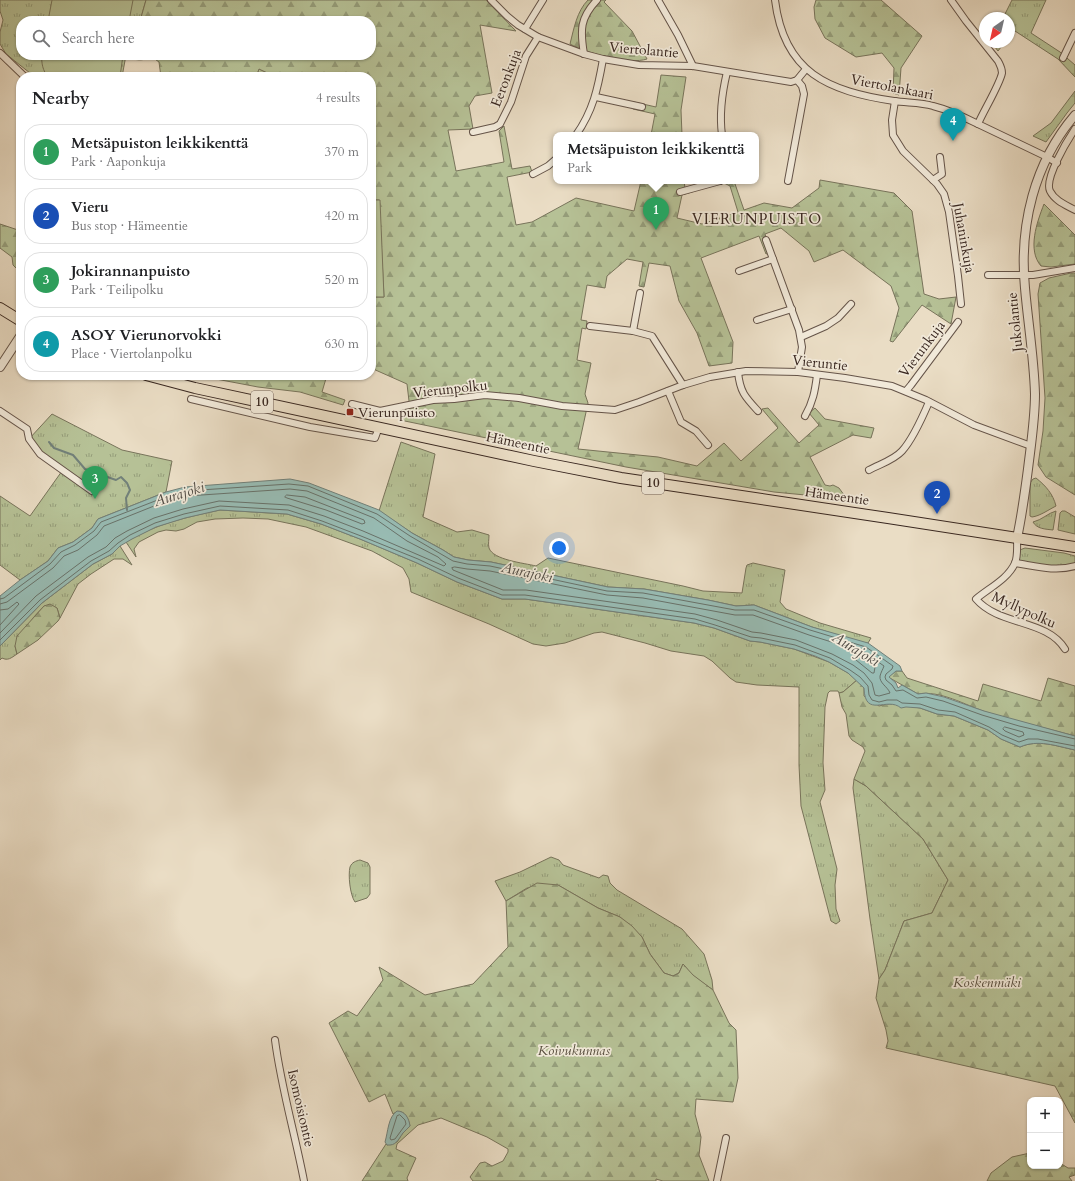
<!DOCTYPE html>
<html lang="en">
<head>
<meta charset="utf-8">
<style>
  body { margin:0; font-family:Cardo,serif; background:#f2f2f2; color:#202124 }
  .controls { position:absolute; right:12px; bottom:12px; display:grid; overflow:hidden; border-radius:8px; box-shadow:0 1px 3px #0004 }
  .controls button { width:36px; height:36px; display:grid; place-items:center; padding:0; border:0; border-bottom:1px solid #e0e0e0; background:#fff; color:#202124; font:20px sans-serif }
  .compass { position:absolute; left:979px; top:12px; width:36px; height:36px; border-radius:50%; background:#fff; box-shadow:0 1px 3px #0004; rotate:214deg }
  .you { position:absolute; left:559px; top:548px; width:14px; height:14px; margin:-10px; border:3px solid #fff; border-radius:50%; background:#1a73e8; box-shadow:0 0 0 6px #1a73e833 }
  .badge { display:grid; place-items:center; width:26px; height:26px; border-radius:50%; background:#8f2418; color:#fff; font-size:13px; font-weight:700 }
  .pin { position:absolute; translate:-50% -33px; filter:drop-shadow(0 1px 2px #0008) }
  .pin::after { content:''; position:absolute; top:21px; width:14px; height:12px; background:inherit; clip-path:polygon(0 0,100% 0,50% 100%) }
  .popup { position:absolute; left:553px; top:132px; width:206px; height:52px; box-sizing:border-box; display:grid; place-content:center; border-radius:8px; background:#fff; filter:drop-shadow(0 1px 3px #0005); font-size:13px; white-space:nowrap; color:#757577 }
  .popup b { font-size:15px; color:#202124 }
  .popup::after { content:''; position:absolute; left:50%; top:100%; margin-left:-8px; border:8px solid transparent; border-top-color:#fff }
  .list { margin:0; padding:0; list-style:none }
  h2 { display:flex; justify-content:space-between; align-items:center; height:52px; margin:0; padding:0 16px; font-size:17px }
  h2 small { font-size:13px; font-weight:400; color:#757577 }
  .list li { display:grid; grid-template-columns:26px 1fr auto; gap:12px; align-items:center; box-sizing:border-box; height:56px; margin:0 8px 8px; padding:0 8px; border:1px solid #e0e0e0; border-radius:16px }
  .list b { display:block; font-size:15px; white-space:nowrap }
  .list p { margin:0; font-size:13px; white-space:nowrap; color:#757577 }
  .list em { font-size:13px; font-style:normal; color:#757577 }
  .icon { flex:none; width:22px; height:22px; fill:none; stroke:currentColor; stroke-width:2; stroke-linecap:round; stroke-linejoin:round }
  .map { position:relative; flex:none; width:1075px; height:1181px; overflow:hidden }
  .search { position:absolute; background:#fff; box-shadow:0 1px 3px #0004; left:16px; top:16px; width:360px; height:44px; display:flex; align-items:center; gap:10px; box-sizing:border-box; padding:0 14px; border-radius:16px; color:#757577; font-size:15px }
  .panel { position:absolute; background:#fff; box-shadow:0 1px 3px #0004; left:16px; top:72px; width:360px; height:308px; border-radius:16px }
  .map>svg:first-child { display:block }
</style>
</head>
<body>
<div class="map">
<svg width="1075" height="1181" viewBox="0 0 1075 1181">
  <defs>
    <pattern id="grass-tufts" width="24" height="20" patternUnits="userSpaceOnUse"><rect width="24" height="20" fill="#b6c196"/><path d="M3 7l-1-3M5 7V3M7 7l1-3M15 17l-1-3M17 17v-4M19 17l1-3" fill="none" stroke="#959d7a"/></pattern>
    <pattern id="forest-firs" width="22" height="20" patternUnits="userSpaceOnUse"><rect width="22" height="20" fill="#b6c196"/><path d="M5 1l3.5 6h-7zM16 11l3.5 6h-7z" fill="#959d7a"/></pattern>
  </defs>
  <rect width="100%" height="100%" fill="#eaddc5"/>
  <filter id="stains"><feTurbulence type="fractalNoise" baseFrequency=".005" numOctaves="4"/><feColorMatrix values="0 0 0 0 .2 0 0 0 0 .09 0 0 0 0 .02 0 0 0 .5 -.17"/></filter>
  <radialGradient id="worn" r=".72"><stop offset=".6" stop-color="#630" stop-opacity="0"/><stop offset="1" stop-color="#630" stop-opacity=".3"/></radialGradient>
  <g fill="url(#grass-tufts)" stroke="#78745b">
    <polygon points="0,0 146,0 140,21 21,21 21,55 126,55 122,77 35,77 6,54 0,44 0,32 3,20 0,11"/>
    <polygon points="1012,0 1046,0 1031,33 1060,52 1075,65 1075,77 1058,59 1015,31 1009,37 1009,18 1003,18"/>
    <polygon points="991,42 1005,42 998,51"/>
    <polygon points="259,69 276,77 256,77"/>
    <polygon points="1075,91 1075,103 1067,113 1046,142 1033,136 1051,123"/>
    <polygon points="52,414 122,450 172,461 166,492 98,519 92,528 73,542 58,548 48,561 20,580 0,565 0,496 30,516 62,471 40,454 29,439"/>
    <path d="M401,442l34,12 -12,63 34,15 15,-2 17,5c0,4 -1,9 0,13 4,12 35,15 47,18l12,-8 135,28 20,5 39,2 4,-25 1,-3 6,-2 32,7 -5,32 6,7 34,14 51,15 -3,5 -8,-1 -48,-15 -58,-22 -18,1 -28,-6 -64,-11 -36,-2 -117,-25 -23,-2 -14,-3 -11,-7 -31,-17 -33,-22z"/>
    <path d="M1036,478c10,8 17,16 20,28 -8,4 -16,10 -24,11l-2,-1v-33l3,-4z"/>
    <path d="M220,510l67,4 34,10 39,15 57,24 40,19 45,17h23l169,24 20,5 36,13 10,1 34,7 35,13 19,11 9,7 -14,12 -4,1 -1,-2h-8l-2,2 -3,14 -2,56 2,27 -5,12 17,67 -2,16 1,24 4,12 -4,3 -5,-3 -30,-115 -2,-41v-78l-42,-2 -21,-3 -6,-4 -18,-17 -8,-5 -33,-5 -26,-8 -43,-11 -8,1 -29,10 -19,3 -13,-2 -44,-20 -78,-32 -2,-13 -6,-11 -31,-17 -66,-24 -38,-8 -25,-1 -28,1 -18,3 -13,7 -8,2 -10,-1 -8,2 -19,10 -5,7 2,8 -10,-15c29,-18 61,-25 94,-32z"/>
    <path d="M1056,511l-3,19c-8,-1 -16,-1 -20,-8 9,-2 15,-9 23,-11z"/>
    <polygon points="1062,511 1065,511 1075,517 1075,534 1058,530 1060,513"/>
    <path d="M120,546l12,19 -9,-6h-9l-23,15 -13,10 -18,34 -3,-10 -13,-2 -11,12 -18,28 2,8c-6,4 -9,7 -15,4l-2,2v-14l42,-43 51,-39 19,-10z"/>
    <polygon points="1025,548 1064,553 1075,556 1075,565 1050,569 1015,563 1017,551"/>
    <polygon points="854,779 866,786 923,839 948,880 932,913 904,921 885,970 879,979 870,919 853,788"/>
    <polygon points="551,857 559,860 563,865 599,878 603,875 608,876 610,883 617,890 682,929 704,954 712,980 713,990 692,975 683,964 679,973 673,976 664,973 650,954 642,937 620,917 598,908 558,885 527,888 506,901 495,881 520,872"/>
    <path d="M360,860l8,3 2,4v27l-3,4 -12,4c-5,-7 -7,-27 -5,-35 2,-5 6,-6 10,-7z"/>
  </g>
  <g fill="url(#forest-firs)" stroke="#78745b">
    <path d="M146,0h340l30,31 -36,-6 12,68 -17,3 -6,10 4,23 -25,1 8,41 48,-9 -5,-31 5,-5 8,43 18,-3 2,6 -25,5 9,48 16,-3 44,-24 58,13 7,-30h43l1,7 10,3 -13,4 -5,23 25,6 36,-12 -8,-26 -6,-3 5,-2h5l10,29 20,-7 28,5 27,-20 1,-8 74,13 18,18 12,83 15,5 17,-2 -5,27 -29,-19 -29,37 -3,-1 9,-33 -8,-22 -48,-36 -29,12 -5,-11 -28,-23 -16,6 6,18 -5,2 -7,-18 -58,22 32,84 -1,21 -23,3 -12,-33 -18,-32 -9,-35 -21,-3 -5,24 -5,-1 4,-24 -16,-3 -20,17 -2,12 -18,-3 -6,35 6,1 -1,8 -4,-1 -5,32 14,3 -6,31 3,9 -10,46 80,8 39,9 27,-23 17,18 37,-33 -16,-19 6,-1 31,35 20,-18 -10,-12 6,-5 10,11 49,9 -3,10 -18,-3 -43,22 15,28 5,1 3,-1 6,3 8,11 -73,-7 -148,-25 -226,-47 9,-19 -2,-17 -36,-16v-71h13l-5,-97h-8v-123h-95l-17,-8 -3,8h-95l-2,-15 -7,-5c-6,2 -11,4 -18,2l-1,-4h238v-34h-231z"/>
    <path d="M588,0h18l-2,2 28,29 15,28c-17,6 -61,-6 -77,-15 4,-16 7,-33 18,-44z"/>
    <polygon points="816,0 881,0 922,36 901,68 899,95 893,93 894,68 882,53 856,57 825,38 815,19 814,7"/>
    <polygon points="661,75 686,77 681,110 682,135 651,135 655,114 633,109 634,102 656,107"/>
    <path d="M1044,204l31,31v29l-24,3 -10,-1c-14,-16 -4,-44 3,-62z"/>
    <polygon points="0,224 21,231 21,273 13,265 12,257 0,248"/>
    <polygon points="1071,273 1075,273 1075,495 1046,477 1038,465 1043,431 1045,398 1038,294 1040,283 1049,278"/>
    <polygon points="195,375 327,375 322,392 345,400 343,405 300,392 258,387"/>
    <polygon points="50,604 57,608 60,618 58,621 38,640 17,654 15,646 17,636 44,606"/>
    <path d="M896,671h6l5,7 71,23 5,-17 58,17 7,-23 27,8v50c-30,-8 -60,-15 -89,-24 -21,-7 -46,-22 -68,-18l-30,-17z"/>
    <path d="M857,680l7,8v8l15,10 8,-2h10l23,4 17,6 17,2 34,14 13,9 19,8c18,-8 36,-1 55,3v373l-20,-37 -169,-38 2,-7 -2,-11 -10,-32 3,-19 6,-9 19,-49 28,-8 16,-33 -25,-41 -57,-53 -12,-7 11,-28 -2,-4 -11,-7 -3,-4 -3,-22 -4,-7 -3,-14 4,-1z"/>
    <path d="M537,883l21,2 40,23 22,9 12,9 10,11 8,17 14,19 9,3 6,-3 4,-9 10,11 20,15 16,33 7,7 2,48 -5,24 -37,-3 -1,15 6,23 -2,18 10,26h-46l-7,-2v2h-183l-3,-4 10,-14 5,-1 7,4 11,-5 5,-9v-3l-21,-12 -46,-19 -23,7 -21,19 -1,5 20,9 -9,20 1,3h-46l24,-37 1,1 10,-3 5,-8 8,-8c-2,-9 -7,-19 -17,-12l-8,-20 -16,8 -40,-79 19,-12 9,5 26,-36 -4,-13 46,28 48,-11 35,-37 -2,-46z"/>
    <polygon points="1030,1153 1030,1166 1060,1166 1060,1163 1068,1168 1075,1168 1075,1175 1069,1177 1072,1181 987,1181 991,1173 1012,1157"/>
  </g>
  <g fill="#b6c196" stroke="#78745b">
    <polygon points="52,0 133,0 129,21 48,21"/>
    <path d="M42,55h81l-3,22h-72c-5,-6 -7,-14 -6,-22z"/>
    <polygon points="371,200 380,200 384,297 371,297"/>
  </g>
  <g fill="#98bcb4" stroke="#728079">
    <path d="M290,479l19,4 70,27 33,23 31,17 11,7 14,3 23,2 117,25 36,2 64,11 28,6 18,-1 58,22 56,16 32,23 2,5h-6l-7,6 7,6 2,5 4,-3 16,9 8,-1 18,4 40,14 91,25v14c-19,-4 -37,-11 -55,-3l-19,-8 -13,-9 -34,-14 -17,-2 -17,-6 -14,-1 -5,1c-14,-12 -36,11 -37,-20l-16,-15 -19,-11 -14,-6 -21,-7 -34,-7 -10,-1 -36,-13 -20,-5 -169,-24h-23l-45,-17 -40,-19 -57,-24 -39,-15 -34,-10 -67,-4 -35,8 -29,9 -24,12 -12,7 -8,8 -19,10 -51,39 -42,43v-50l20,-16 28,-19 10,-13 15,-6 19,-14 6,-9 68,-27 19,-5z"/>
    <path d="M397,1111c8,0 12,7 13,15 -2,2 -5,5 -7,7 -5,7 -7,13 -16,12l-2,-3c3,-10 3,-25 12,-31z"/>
  </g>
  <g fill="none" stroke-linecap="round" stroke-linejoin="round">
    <g stroke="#68726a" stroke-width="1">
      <polygon points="287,495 305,497 364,520 365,523 362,524 326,510 287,498 285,497"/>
      <path d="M455,567l12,2 23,2 117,24 36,3 92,17h18l56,20 55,17 20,14c-1,3 -3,6 -4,10 -1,7 8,11 10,17l-11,3 -4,-1 -3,-12 -8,-10 -11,-8 -21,-11 -36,-14 -35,-7 -9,-1 -35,-12 -22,-6 -169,-24h-23l-50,-20 -1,-2z"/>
      <polyline points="0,599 4,598 50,564 61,552 75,545 94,531 101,522 168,496 186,491 289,484 308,486 377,514 410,536 453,561 467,564 490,566 607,591 643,593 735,610 754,610 810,630 866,647 893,666 892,669 886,674 885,677 886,680 892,685 896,691 903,690 917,698 926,697 943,701 982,715 1019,726 1075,739"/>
      <polyline points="0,604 7,602 53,568 64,556 78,550 97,535 104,526 169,500 187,496 290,489 307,491 374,518 407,541 438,557 446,564 444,566 363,531 324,516 289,505 219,501 183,509 154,518 127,531 115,538 106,547 88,557 36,596 0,633"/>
      <polyline points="0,610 8,609 17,602 19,604 0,625"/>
      <polyline points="0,640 40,600 91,561 109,551 118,543 130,535 155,523 184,514 220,506 288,510 322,521 361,536 418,559 458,578 502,595 525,595 695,619 715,625 751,637 761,638 795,645 830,658 850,670 860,677 868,686 869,695 872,700 879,702 887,700 897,700 902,703 920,704 938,710 955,712 989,727 1002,735 1019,742 1028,739 1038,739 1075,746"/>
      <polygon points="857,656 862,657 875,667 874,673 872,673 856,660 855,658"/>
      <polygon points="1005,727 1023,732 1024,735 1019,737 1005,731 1003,729"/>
      <polygon points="400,1115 405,1120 406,1124 395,1139 391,1140 390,1138 397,1116"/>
    </g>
    <polyline stroke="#728079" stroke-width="2" points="49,442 54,448 73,455 85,469 116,480 121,477 127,483 130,490 126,498 127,510"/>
    <g stroke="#655449" stroke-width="8">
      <g id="minor">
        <polyline points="491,0 507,16 518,25 538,37 584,54 603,59 639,65 693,66 791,82 797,80 806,69"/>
        <polyline points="658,0 678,35 693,66"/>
        <path d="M775,0c9,73 53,91 119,101 13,2 27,1 39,5 16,4 31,11 45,18 23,11 46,22 69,33l10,6"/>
        <path d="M951,0l15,21 32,40c2,4 4,7 4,12 -2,11 -19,39 -24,51"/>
        <polyline points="525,29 543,0"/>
        <polyline points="0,53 25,77"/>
        <path d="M584,54c-4,-24 -4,-36 13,-54"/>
        <polyline points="1063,58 1075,33"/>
        <polyline points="596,97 642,107"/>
        <polyline points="895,101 892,120 893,135 903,151 937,184 944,194 949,212 958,276 961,304"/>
        <path d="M1075,129c-8,12 -31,50 -25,62 5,10 16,14 25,19"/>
        <polyline points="473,132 495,127 500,124 511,102 526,56 538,37"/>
        <path d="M576,135c17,-24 22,-47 27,-76"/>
        <path d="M722,135c-3,-22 0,-42 5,-63"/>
        <polyline points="533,174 548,166 556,159"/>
        <polyline points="933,180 942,174 940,157"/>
        <polyline points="788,181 804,94 802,86 797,80"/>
        <polyline points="680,192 720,181"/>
        <polyline points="766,240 799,330 802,347 798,372"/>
        <polyline points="739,271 773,259"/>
        <polyline points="988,275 1033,275 1075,268"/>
        <polyline points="757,320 792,309"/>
        <polyline points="590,326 633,331 652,336 683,385"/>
        <polyline points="633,331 640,293"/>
        <polyline points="801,337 826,326 838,318 851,304"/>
        <path d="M738,372c2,20 7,25 20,39"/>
        <polyline points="668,391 681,422 696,431 708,445"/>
        <polyline points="906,391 911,385 958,322"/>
        <polyline points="191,399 310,427 375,438 379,427"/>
        <polyline points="352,404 380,411 433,400 454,399 485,395 519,398 562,406 615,410 639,402 683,385 710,377 746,371 798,372 845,378 892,386 926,400 974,425 1031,446"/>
        <polyline points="0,411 27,429 29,439 40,454 92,491"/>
        <path d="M805,416c8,-14 10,-25 12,-41"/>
        <path d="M869,470c11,-6 25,-10 33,-19 10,-11 21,-35 27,-49"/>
        <path d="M1017,538c0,8 1,18 -2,25 -7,16 -26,25 -39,36 23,27 71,20 89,50"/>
        <path d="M1015,563c20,3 40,9 60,3"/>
        <path d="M275,1040c6,47 20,94 29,141"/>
        <polyline points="717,1181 726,1138"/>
      </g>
    </g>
    <g stroke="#655449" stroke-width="10">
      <g id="tertiary">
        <polyline points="0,367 21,335"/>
        <path d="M1017,538c5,-23 8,-46 11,-69 3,-25 7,-50 7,-75 -1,-36 -7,-71 -10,-106 -6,-62 9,-125 50,-173"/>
      </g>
    </g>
    <g stroke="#392720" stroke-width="12">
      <g id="trunk">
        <polyline points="0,308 21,321"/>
        <polyline points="146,375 195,388 534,461 621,478 888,518 1075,547"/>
      </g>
    </g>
    <use href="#minor" stroke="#f1e9d9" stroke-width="6"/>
    <use href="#tertiary" stroke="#f1e9d9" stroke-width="8"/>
    <use href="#trunk" stroke="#eaddc5" stroke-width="10"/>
  </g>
  <rect fill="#8f2418" stroke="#f1e9d9" stroke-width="1.5" x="346" y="408" width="8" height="8" rx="2"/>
  <g text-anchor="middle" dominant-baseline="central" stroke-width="3.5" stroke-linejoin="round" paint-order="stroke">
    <g fill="#f1e9d9" stroke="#706158" stroke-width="1">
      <rect x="251" y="391" width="22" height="22" rx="3"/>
      <rect x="642" y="472" width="22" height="22" rx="3"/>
    </g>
    <g font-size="13" font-weight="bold" fill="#392720">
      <text x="262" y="402">10</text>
      <text x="653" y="483">10</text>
    </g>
    <g font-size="14" fill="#392720" stroke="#f1e9d9">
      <text transform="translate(644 50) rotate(5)">Viertolantie</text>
      <text transform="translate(506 78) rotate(-69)">Eeronkuja</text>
      <text transform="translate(892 87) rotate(11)">Viertolankaari</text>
      <text transform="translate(964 238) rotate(80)">Juhaninkuja</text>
      <text transform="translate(1015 322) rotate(-96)">Jukolantie</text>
      <text transform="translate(922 349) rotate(-53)">Vierunkuja</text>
      <text transform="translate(820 363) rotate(6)">Vieruntie</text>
      <text transform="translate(450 389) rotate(-6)">Vierunpolku</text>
      <text transform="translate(518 443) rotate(12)">Hämeentie</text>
      <text transform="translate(837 496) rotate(8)">Hämeentie</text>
      <text transform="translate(1024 610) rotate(24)">Myllypolku</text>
      <text transform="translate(301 1108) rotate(77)">Isomoisiontie</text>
    </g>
    <g font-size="14" fill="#392720" stroke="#f1e9d9" text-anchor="start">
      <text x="358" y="412">Vierunpuisto</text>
    </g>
    <g font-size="14" font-style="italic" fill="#584e3e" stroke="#f1e9d9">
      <text x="987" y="982">Koskenmäki</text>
      <text x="574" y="1050">Koivukunnas</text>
    </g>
    <g font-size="15" letter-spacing="1" fill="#392720" stroke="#f1e9d9">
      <text x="757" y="219">VIERUNPUISTO</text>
    </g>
    <g font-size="15" font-style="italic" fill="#514c45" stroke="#f1e9d9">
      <text transform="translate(179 494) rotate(-17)">Aurajoki</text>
      <text transform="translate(527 572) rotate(12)">Aurajoki</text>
      <text transform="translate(856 649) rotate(31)">Aurajoki</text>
    </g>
  </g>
  <rect width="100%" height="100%" filter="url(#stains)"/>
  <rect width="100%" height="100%" fill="url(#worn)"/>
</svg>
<div class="controls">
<button>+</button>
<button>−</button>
</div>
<svg class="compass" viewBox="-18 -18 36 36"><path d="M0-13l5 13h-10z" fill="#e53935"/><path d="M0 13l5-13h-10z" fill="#757577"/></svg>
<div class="you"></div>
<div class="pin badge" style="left:656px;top:230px;background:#2e9e5b">1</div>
<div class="popup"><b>Metsäpuiston leikkikenttä</b>Park</div>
<div class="pin badge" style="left:937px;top:514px;background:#1a4fb4">2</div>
<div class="pin badge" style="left:95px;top:499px;background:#2e9e5b">3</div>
<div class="pin badge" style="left:953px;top:141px;background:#0f9aa8">4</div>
<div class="search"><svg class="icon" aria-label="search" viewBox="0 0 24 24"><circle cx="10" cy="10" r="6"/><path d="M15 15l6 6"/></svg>Search here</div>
<section class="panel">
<h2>Nearby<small>4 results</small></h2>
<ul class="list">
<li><span class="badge" style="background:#2e9e5b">1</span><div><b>Metsäpuiston leikkikenttä</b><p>Park · Aaponkuja</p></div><em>370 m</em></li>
<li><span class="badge" style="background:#1a4fb4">2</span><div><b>Vieru</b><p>Bus stop · Hämeentie</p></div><em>420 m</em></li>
<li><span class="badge" style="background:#2e9e5b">3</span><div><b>Jokirannanpuisto</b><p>Park · Teilipolku</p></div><em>520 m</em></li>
<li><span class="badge" style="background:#0f9aa8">4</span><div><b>ASOY Vierunorvokki</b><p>Place · Viertolanpolku</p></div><em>630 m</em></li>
</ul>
</section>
</div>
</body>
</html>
